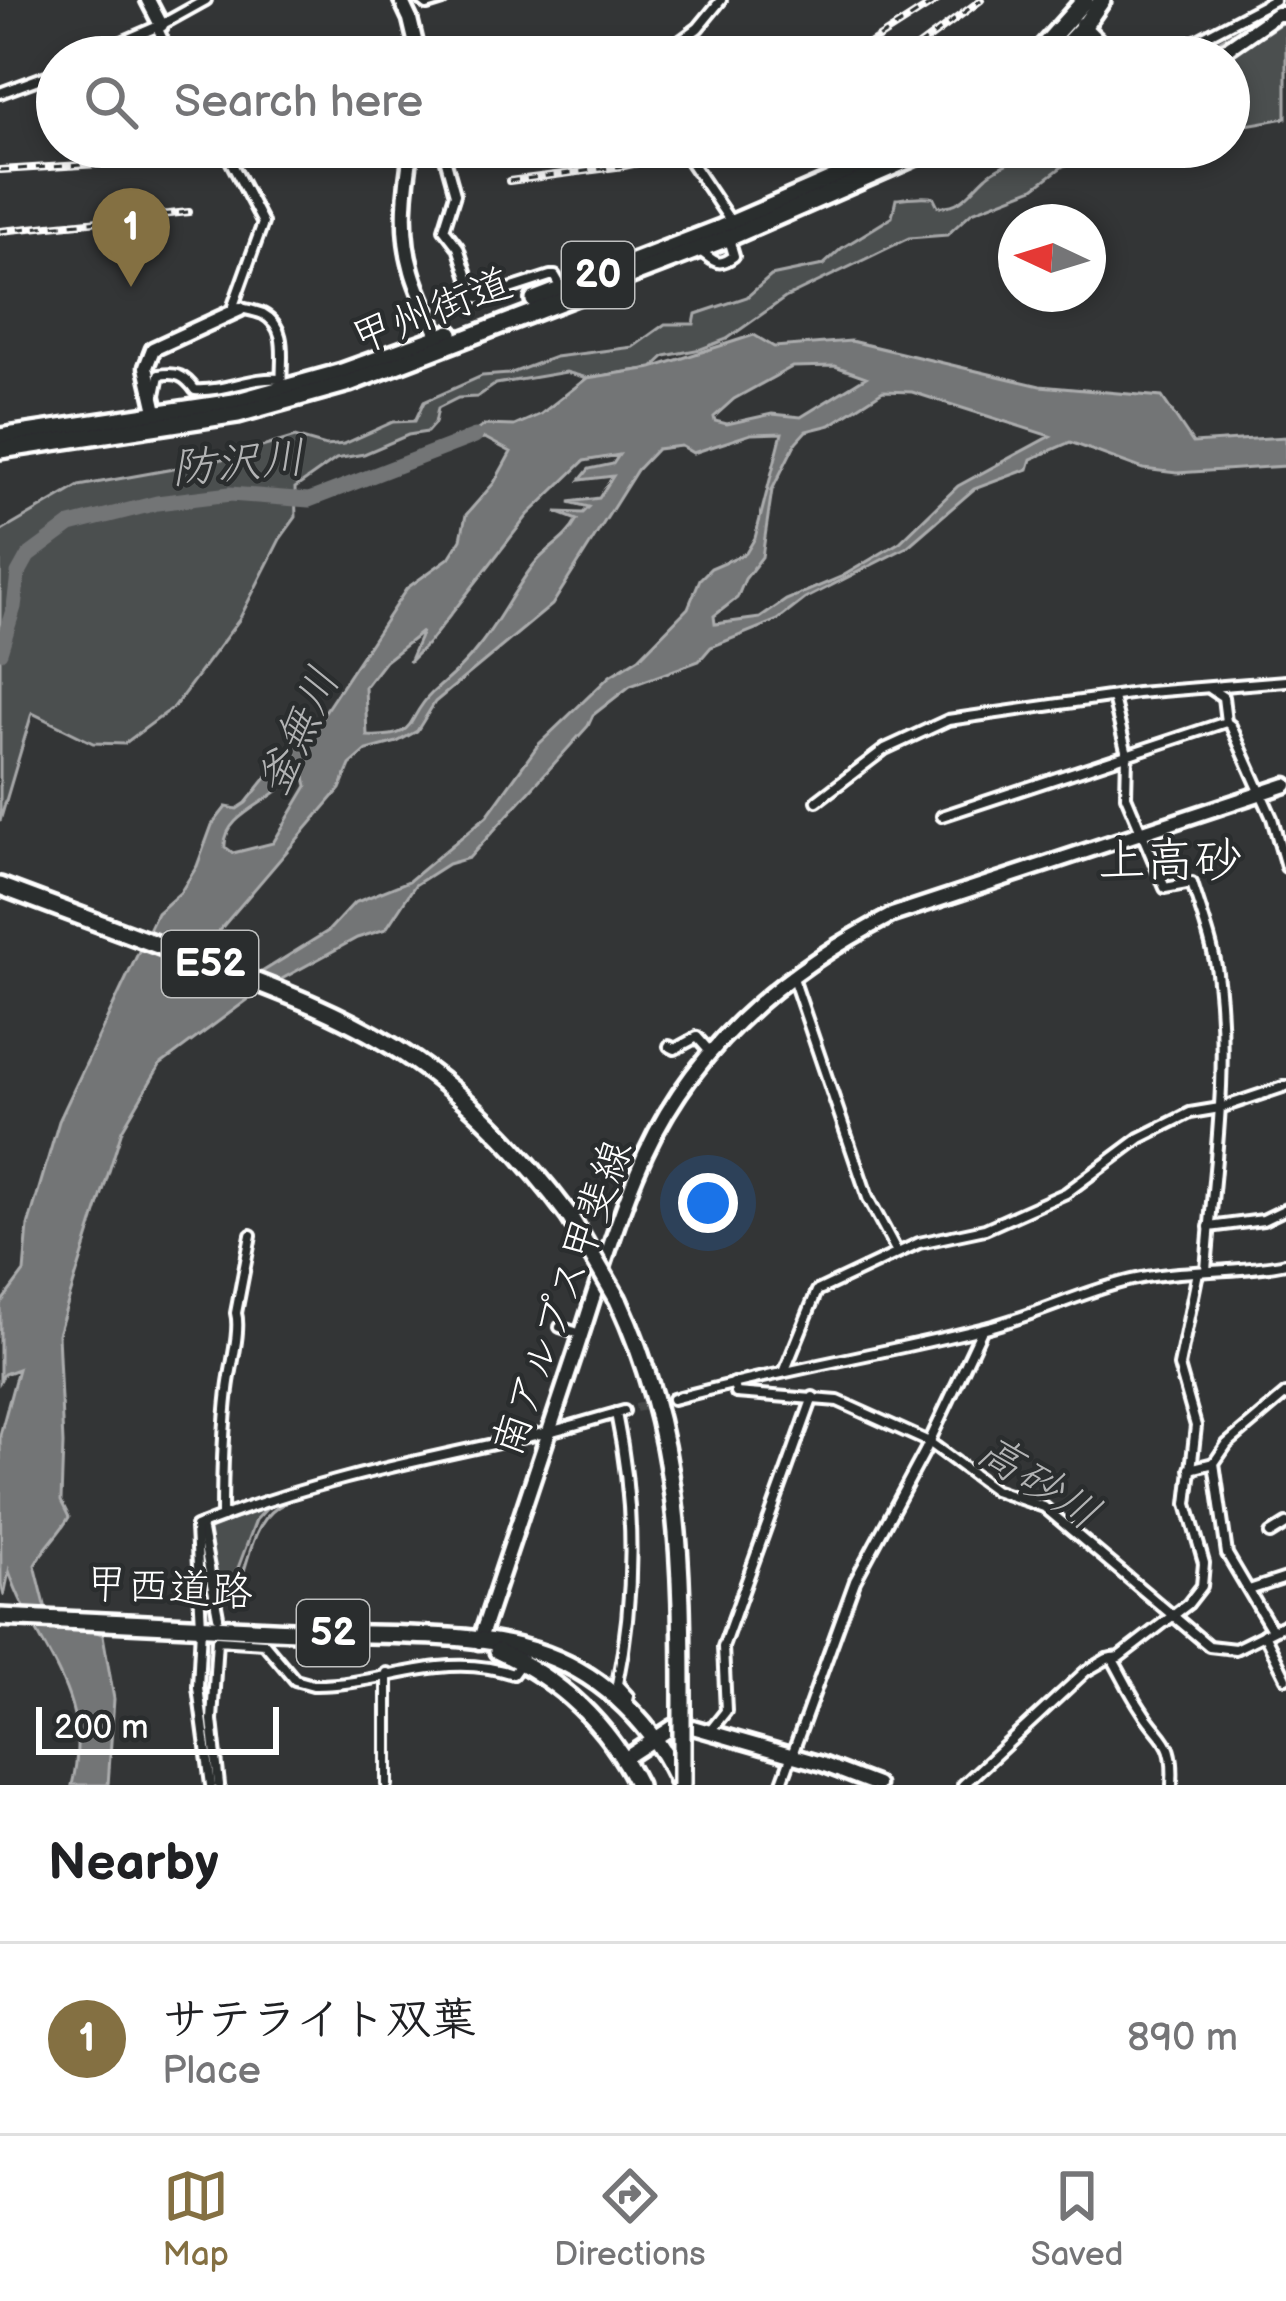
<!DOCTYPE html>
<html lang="en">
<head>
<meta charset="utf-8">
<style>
  body { margin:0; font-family:"Balsamiq Sans","Klee One",sans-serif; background:#f6f6f6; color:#202124 }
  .compass { position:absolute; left:998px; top:204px; width:108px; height:108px; border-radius:50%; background:#fff; box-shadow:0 6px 18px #0003; rotate:274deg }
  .scale { position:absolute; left:36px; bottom:30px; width:243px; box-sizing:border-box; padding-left:12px; border:6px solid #fff; border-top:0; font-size:33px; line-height:42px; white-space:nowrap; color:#fff; -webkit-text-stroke:9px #2a2d2e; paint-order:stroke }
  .you { position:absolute; left:708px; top:1203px; width:42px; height:42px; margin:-30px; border:9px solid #fff; border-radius:50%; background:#1a73e8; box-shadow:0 0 0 18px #1a73e833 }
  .badge { display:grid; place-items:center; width:78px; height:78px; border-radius:50%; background:#847042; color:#fff; font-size:39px; font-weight:700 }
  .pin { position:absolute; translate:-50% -99px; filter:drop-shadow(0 3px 6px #0008) }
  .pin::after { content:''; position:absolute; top:63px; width:42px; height:36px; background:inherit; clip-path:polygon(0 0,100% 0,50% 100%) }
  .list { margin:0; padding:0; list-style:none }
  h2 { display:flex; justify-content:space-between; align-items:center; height:156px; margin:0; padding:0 48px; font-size:51px }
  h2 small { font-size:39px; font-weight:400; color:#757577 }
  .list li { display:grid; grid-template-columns:78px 1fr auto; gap:36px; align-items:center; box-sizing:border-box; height:192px; padding:0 48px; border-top:3px solid #e0e0e0 }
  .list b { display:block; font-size:45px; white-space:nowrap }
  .list p { margin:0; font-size:39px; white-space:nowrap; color:#757577 }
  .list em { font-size:39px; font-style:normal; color:#757577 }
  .icon { flex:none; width:66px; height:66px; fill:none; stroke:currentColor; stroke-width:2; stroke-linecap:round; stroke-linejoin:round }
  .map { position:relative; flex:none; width:1286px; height:1785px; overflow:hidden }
  .search { position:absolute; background:#fff; box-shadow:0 6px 18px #0003; left:36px; right:36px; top:36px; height:132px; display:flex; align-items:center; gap:30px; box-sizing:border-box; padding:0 42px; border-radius:66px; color:#757577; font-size:45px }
  .sheet { height:348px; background:#fff }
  nav { display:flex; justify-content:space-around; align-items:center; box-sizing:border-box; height:168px; border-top:3px solid #e0e0e0; background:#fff; font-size:33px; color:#757577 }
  nav a { display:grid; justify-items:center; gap:6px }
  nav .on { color:#847042 }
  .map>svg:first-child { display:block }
</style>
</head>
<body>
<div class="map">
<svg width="1286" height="1785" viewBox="0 0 1286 1785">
  <rect width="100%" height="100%" fill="#333536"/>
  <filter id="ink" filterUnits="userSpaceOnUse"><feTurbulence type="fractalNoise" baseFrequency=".00833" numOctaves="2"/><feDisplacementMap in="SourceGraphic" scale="24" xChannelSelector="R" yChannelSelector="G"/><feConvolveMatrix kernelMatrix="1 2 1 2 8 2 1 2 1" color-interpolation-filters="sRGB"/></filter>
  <g filter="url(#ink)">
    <g fill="#4c4f50" stroke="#a6a7a8" stroke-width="3">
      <polygon points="1286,20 1286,118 1229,128 1229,57"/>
      <path d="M1041,147h72l-4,5 -46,14 -29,22 -62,24 -25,23 -38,3 -124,60 -58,41 -26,10 -36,7 -13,12 -65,10 -21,-6 -70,12 -19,13 -19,1 -20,10 -3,15 -8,9 -19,3 -44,19 -28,5 -41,29 1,29 -16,22 -41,81 -65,87 -50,37 -31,-1 -61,-30 -32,108v-289l79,-46 133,-24 83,-25 31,9 18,-2 49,-22 22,-1 9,-19 58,-26 27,-2 46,-17 78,-10 32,-23h29l2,-10 51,-17 24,-21 52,-11 19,-17 50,-31 4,-18c10,-1 29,-4 38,-1l4,8c25,2 33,-16 49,-30 13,-12 38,-19 54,-29z"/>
      <polygon points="269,1506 256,1520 235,1576 216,1581 209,1529"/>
    </g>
    <path fill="#737576" stroke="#abacad" stroke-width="3" fill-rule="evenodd" d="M754,335l20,12 77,-6 189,45 122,11 31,46 93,-6v29l-109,7 -34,-4 -73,-27 -39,17 -3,10 -54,20 -67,58 -102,52 -27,21 -67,27 -12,14 -69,25 -37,29 -5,11 -119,132 -21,6 -33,21 -29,44 -29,9 -99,54 -98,73 -38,65 -64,204 5,110 -2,57 8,16c-10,18 -25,30 -34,48l11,44 57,26 11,64 -6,86h-36c23,-92 -37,-136 -63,-214l-5,25 -3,-12 -1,-149 18,-66 -14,5 -4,7v-77l24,-32 4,-46 31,-105 98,-208 23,-20 17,-27 15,-41 14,-18 11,2 9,-6 51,-64 23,-20 87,-131 42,-30 12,-19 5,-24 28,-32 17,-31 -26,-14 -26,4 26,-17 29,1 27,-12 46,-36 65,-10zM835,366l31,11 -65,40 -29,-3 -45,10 -12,-3 -1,-4 20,-18 58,-32zM883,391l29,1 138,44 -92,50 -58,56 -59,35 -55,23 -26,18 -45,6 -1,-8 23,-18 8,-19 17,-22 10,-67 24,-48 10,-11 24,-6zM782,433l-27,105 -9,15 -35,15 -11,11 -12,29 -49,50 -29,18 -72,69 -51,71 -78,65 -55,22 -26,28 -84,52 -49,12 -15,-4 38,-59 122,-143 10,-24 17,-15 30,-8 20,-11 18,-29 117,-97 85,-135 20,-21 24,-3 12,7 58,-19zM619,455l-6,9 -24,5 -9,11 33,-4 -14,22 -30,4 20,5 -6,6 -27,-1 21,8c-12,22 -31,28 -45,47 -19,25 -33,54 -53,79 -14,19 -30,32 -47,47 -28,27 -11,45 -65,43l-2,-49 20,-26 37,-29 -13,30 22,-22 97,-125 56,-54zM302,764l5,22 -34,57 -40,10 -8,-6c-2,-30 39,-42 58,-61 6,-7 12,-16 19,-22z"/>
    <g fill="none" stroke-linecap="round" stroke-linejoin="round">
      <g stroke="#abacad" stroke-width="3">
        <polyline points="1209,46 1270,12"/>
        <polyline points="738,1397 754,1398"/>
        <polyline points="1217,1467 1232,1446 1286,1400"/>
        <polyline points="1212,1475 1223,1557 1278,1654"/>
        <polyline points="1129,1584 1164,1616"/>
        <path d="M228,1586l11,-5 4,-7c9,-28 14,-59 44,-72"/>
        <path d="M1172,1622c27,21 46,43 81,22"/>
      </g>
      <polyline stroke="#737576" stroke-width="15" points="0,652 14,607 18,574 28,556 70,525 157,503 230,494 309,500 475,436"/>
      <polyline stroke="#47494a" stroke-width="8" stroke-dasharray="8 4" stroke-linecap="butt" points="624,1411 673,1399"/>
      <g stroke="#fff" stroke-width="16">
        <g id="street">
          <polyline points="421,0 427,5 443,0"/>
          <polyline points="157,27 171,57"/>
          <polyline points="108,45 113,57"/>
          <polyline points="87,57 161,25 206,0"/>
          <polyline points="659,57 698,28 721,0"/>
          <polyline points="1190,57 1190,44 1274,0"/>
          <polyline points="0,93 57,72"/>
          <path d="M223,147l40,76 -30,83c9,3 21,4 30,8 28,15 16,49 19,74"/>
          <polyline points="442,147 455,194 444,229 458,247 474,296 482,298 550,276 555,276 562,288"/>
          <polyline points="442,148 460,147"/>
          <polyline points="690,161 731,222"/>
          <path d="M698,250c15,8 18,20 36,6l-5,-17"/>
          <path d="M155,395l4,-20c18,-3 26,1 36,15 30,2 57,-14 86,-11"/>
          <polyline points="1211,689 1223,697 1226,722"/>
          <path d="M1113,698l14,56 -1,42 39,92 27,-5c9,29 21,60 25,90 13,99 -4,199 -11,298"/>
          <polyline points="817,801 885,749 948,720 1137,693 1286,681"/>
          <polyline points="942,816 1226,722 1231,726 1272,818 1286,867"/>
          <polyline points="792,975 868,1198 897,1252"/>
          <polyline points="669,1046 675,1049 697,1037 711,1053"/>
          <polyline points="1209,1227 1263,1220 1286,1209"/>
          <polyline points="560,1327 581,1334"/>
          <polyline points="785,1370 817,1291 919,1243 985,1229 1066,1193 1140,1138 1190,1113 1220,1108 1286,1086"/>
          <polyline points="734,1383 736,1393 838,1401 929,1442 994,1490 1044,1507 1209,1646 1235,1649 1286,1624"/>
          <path d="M673,1399c103,-28 208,-45 312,-71 50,-12 98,-37 147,-48 50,-12 104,-6 154,-17"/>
          <path d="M616,1413c19,91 20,179 1,271l11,12 -2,9"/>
          <polyline points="1190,1469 1214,1463"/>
          <path d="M222,1517c0,-43 1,-85 6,-127 2,-21 13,-59 8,-77l15,-78"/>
          <polyline points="201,1525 218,1616"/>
          <polyline points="1270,1534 1286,1524"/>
          <polyline points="1249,1590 1286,1578"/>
          <polyline points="1272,1630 1227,1554 1214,1463 1227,1444 1286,1394"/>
          <polyline points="1264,1634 1286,1678"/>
          <path d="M1112,1658c10,17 18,35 29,51 21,34 34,28 31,76"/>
          <polyline points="387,1673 387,1785"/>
          <polyline points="710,1731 726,1711 723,1647 813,1397"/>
          <path d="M211,1785l-13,-98 3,-60 -5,-100c113,-46 230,-68 348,-94 27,-6 53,-15 80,-22"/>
          <path d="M219,1785l-7,-65 5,-80 47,3 31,37 18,5c70,1 128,-35 200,-11l8,-11"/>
          <polyline points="781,1785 855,1581 925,1451 982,1330"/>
          <polyline points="963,1785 1086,1671 1107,1659 1119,1657 1188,1604 1202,1586 1204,1563 1187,1504 1196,1426 1179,1366 1198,1272"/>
        </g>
      </g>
      <g stroke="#fff" stroke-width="21">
        <g id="secondary">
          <polyline points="148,0 161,25"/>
          <polyline points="401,0 410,19 419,57"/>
          <polyline points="1081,24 1097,40 1100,57"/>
          <polyline points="1202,57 1227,49 1277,14 1286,14"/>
          <path d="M412,147c-7,41 -12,84 0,124 7,25 20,48 29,72"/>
          <polyline points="158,420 146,367 153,349 240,309"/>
          <path d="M479,1642c33,-98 66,-196 98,-294 19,-58 36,-117 59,-173 49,-122 142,-201 256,-260l394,-130"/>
          <polyline points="624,1759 673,1727 689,1726 822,1764 877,1785"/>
        </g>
      </g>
      <g stroke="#fff" stroke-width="24">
        <g id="highway">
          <polyline points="1034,57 1085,0"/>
          <polyline points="1055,57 1084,26 1102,0"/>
          <polyline points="534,300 721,228 908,147"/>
          <polyline points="0,437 234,402 342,372 450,333"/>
          <polyline points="0,450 238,414 349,383 728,238 937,147"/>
          <path d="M0,886c66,25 132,50 198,74 75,28 151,55 217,101 61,43 110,96 155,156"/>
          <path d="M618,1300c63,136 64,262 64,408"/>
          <path d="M0,1617c112,5 225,11 338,16 67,3 144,-1 208,22 59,22 110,72 134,130"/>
          <path d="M498,1651c62,28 110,74 140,134"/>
        </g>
      </g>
      <use href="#street" stroke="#2a2d2e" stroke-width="8"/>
      <use href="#secondary" stroke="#2a2d2e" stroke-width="12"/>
      <use href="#highway" stroke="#2a2d2e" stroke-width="15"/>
      <g stroke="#fff" stroke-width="8">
        <g id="rail">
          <polyline points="849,57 938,0"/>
          <polyline points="904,57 981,0"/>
          <polyline points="0,170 148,161"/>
          <polyline points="509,181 624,166 712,147"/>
          <polyline points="0,231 189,212"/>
        </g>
      </g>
      <use href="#rail" stroke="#2a2d2e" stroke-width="3" stroke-dasharray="9" stroke-linecap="butt"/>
      <g stroke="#fff" stroke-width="16" stroke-linecap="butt">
        <polyline id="street-bridge" points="683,147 690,161"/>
      </g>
      <g stroke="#fff" stroke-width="24" stroke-linecap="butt">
        <g id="highway-bridge">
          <polyline points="570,1217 618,1300"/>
          <polyline points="682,1708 682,1785"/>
        </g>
      </g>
      <use href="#street-bridge" stroke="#2a2d2e" stroke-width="8"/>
      <use href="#highway-bridge" stroke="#2a2d2e" stroke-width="15"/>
    </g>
  </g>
  <g text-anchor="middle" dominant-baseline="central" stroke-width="9" stroke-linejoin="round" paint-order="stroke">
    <g fill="#2a2d2e" stroke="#bfc0c0" stroke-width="3">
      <rect x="562" y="242" width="72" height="66" rx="9"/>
      <rect x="162" y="931" width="96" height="66" rx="9"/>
      <rect x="297" y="1600" width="72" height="66" rx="9"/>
    </g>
    <g font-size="39" font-weight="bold" fill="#fff">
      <text x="598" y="275">20</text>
      <text x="210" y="964">E52</text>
      <text x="333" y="1633">52</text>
    </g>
    <g font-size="42" fill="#fff" stroke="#2a2d2e">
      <text transform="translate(432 312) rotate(-21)">甲州街道</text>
      <text transform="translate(563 1298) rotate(-70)">南アルプス甲斐線</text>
      <text transform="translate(169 1589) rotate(3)">甲西道路</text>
    </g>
    <g font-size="45" font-style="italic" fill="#b2b3b4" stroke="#2a2d2e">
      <text transform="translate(238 464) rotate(-5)">防沢川</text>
      <text transform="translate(299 732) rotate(-65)">釜無川</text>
      <text transform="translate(1038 1483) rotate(33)">高砂川</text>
    </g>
    <g font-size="48" fill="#fff" stroke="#2a2d2e">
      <text x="1170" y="861">上高砂</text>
    </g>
  </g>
</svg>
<svg class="compass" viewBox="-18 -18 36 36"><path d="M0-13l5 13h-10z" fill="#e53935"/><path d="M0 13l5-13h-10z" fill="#757577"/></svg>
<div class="scale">200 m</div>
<div class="you"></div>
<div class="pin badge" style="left:131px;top:287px">1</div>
<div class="search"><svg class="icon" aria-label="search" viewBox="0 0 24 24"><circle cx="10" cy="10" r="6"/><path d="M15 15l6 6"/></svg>Search here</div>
</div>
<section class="sheet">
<h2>Nearby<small></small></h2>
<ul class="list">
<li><span class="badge">1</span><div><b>サテライト双葉</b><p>Place</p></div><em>890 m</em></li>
</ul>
</section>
<nav>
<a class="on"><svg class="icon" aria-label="map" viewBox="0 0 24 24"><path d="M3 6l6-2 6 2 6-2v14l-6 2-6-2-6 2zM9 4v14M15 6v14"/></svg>Map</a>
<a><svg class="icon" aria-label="directions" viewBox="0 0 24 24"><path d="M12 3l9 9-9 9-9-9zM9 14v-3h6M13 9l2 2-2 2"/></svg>Directions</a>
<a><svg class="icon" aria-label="saved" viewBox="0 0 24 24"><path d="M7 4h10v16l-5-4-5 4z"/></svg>Saved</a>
</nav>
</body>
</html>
